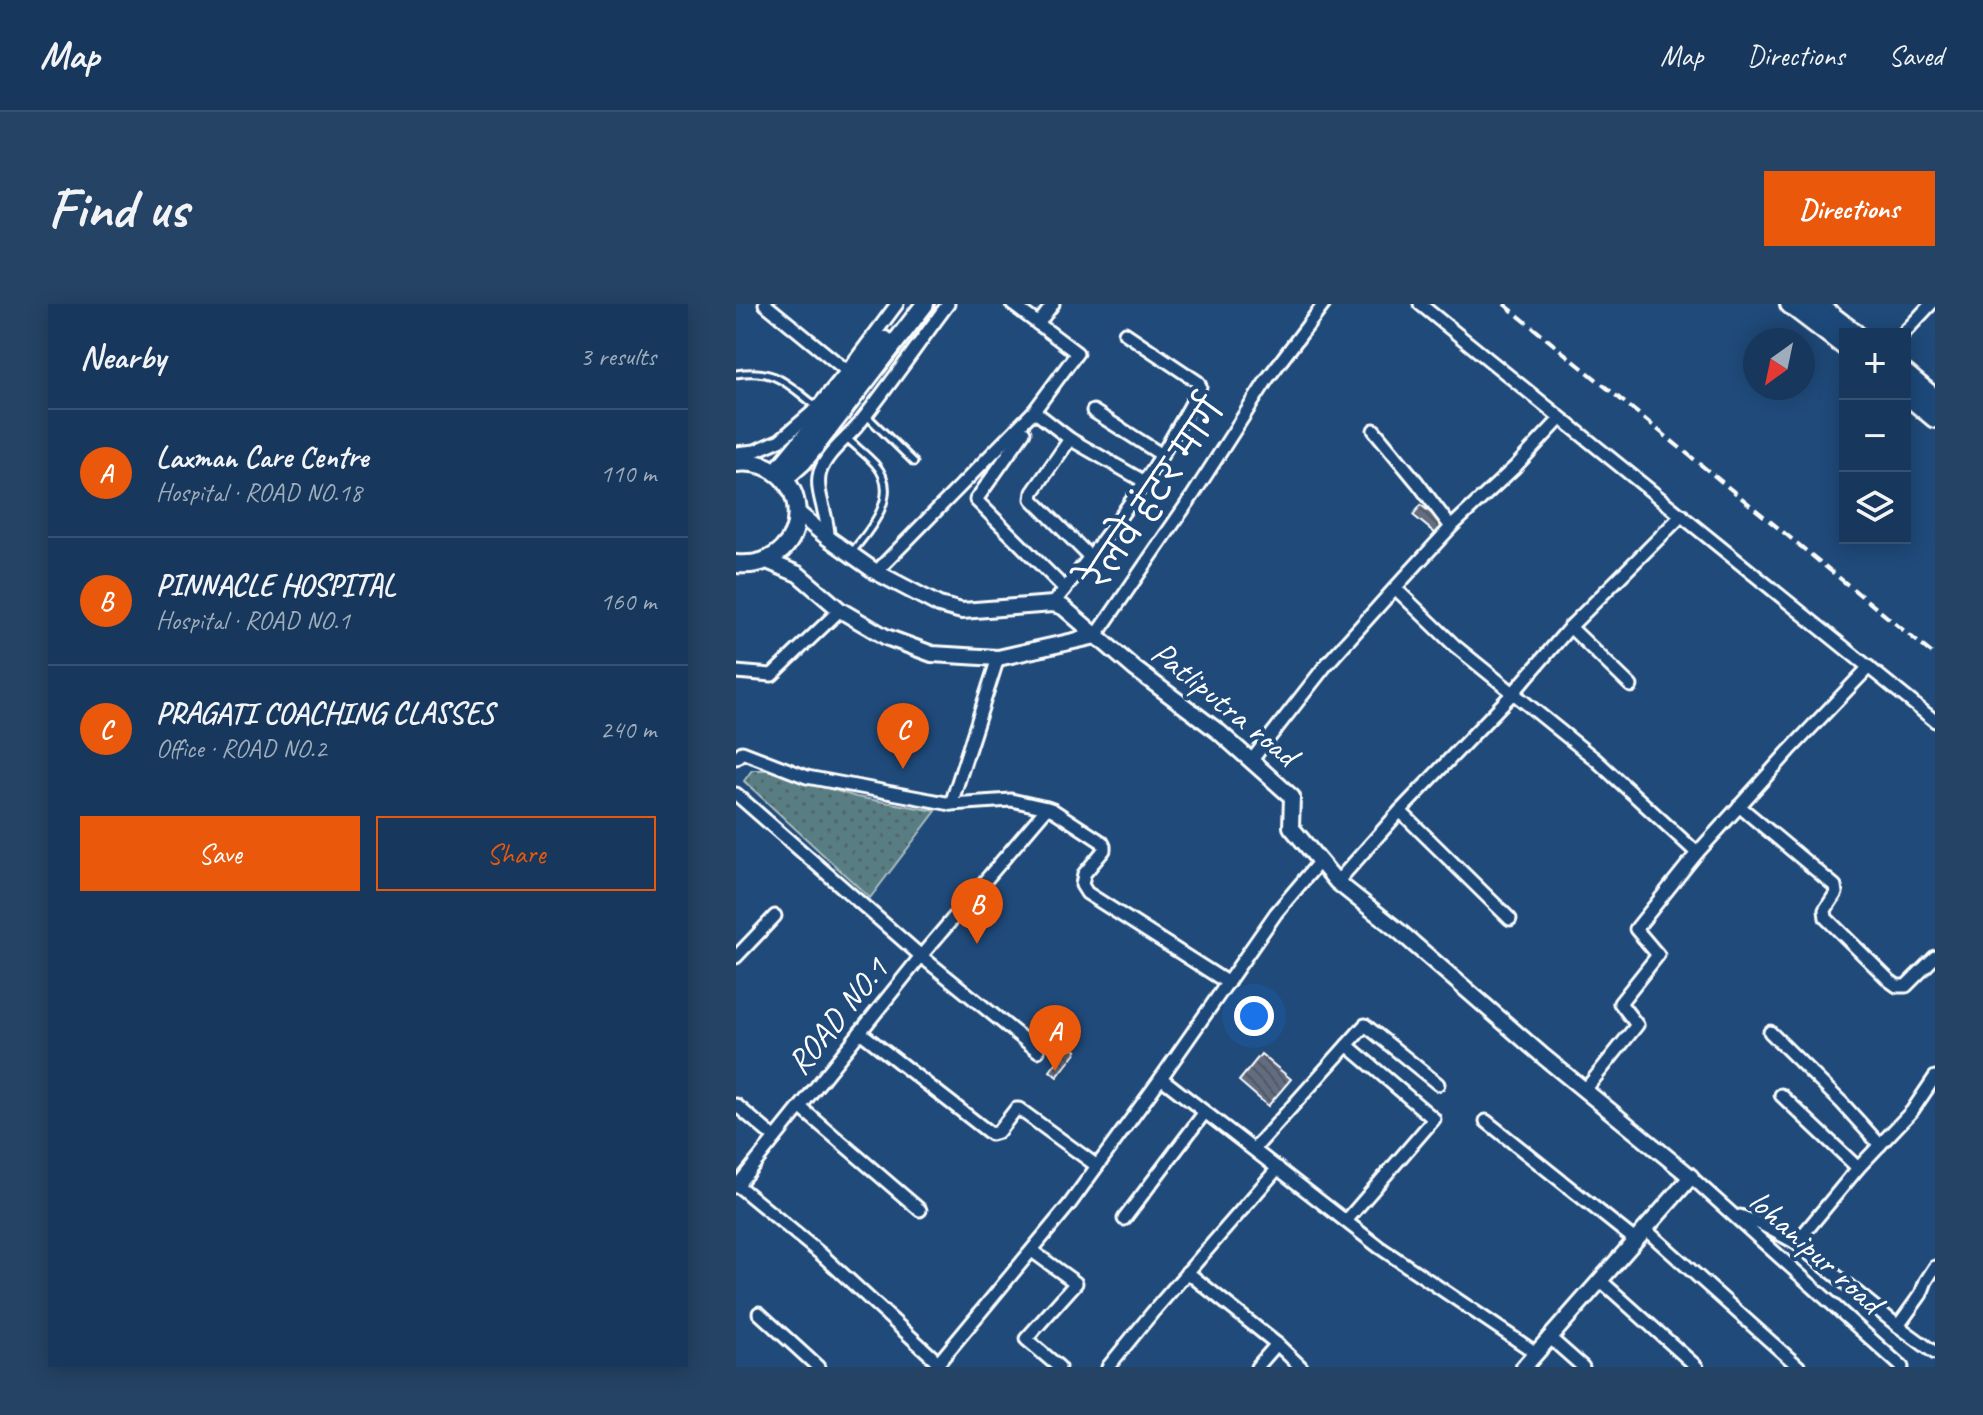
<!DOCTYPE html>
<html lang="en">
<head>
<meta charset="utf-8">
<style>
  body { margin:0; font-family:Caveat,"Playpen Sans Deva",sans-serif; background:#244365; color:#f1f3f6 }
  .controls { position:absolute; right:24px; top:24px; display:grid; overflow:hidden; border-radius:0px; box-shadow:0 4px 20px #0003 }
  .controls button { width:72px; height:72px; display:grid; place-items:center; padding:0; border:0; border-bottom:2px solid #365272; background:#17385c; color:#f1f3f6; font:40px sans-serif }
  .compass { position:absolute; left:1007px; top:24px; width:72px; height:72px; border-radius:50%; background:#17385c; box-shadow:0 4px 20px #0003; rotate:213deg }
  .you { position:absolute; left:518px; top:712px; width:28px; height:28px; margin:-20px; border:6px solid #fff; border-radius:50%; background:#1a73e8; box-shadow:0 0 0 12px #1a73e833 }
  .badge { display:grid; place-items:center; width:52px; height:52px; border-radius:50%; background:#ea580c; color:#fff; font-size:26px; font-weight:700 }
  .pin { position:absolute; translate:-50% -66px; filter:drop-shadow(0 2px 4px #0008) }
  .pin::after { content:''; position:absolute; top:42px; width:28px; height:24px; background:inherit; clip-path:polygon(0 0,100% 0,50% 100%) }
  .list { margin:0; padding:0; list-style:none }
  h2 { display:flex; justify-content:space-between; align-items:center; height:104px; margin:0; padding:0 32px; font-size:34px }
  h2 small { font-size:26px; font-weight:400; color:#9eacbb }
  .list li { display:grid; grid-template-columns:52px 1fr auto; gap:24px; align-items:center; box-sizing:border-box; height:128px; padding:0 32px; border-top:2px solid #365272 }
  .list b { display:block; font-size:30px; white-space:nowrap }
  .list p { margin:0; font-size:26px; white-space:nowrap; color:#9eacbb }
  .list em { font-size:26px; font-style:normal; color:#9eacbb }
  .actions { display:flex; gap:16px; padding:24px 32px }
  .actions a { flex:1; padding:18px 0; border:2px solid #ea580c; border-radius:0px; text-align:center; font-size:28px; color:#ea580c }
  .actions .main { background:#ea580c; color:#fff }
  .icon { flex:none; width:44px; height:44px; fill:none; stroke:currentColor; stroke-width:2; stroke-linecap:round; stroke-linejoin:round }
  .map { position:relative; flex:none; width:1199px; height:1063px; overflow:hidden; border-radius:0px }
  header { display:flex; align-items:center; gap:48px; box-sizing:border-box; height:112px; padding:0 40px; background:#17385c; border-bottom:2px solid #365272 }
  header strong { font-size:38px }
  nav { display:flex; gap:44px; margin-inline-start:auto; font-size:28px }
  .intro { display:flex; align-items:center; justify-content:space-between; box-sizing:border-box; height:192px; padding:0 48px }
  h1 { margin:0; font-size:56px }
  .button { padding:20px 36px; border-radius:0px; background:#ea580c; color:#fff; font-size:28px; font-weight:700 }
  main { display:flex; gap:48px; padding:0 48px }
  aside { flex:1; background:#17385c; border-radius:0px; box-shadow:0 4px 20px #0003 }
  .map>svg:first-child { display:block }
</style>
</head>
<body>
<header>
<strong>Map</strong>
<nav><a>Map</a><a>Directions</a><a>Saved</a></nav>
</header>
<div class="intro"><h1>Find us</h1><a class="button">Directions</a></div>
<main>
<aside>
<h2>Nearby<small>3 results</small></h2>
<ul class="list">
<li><span class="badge">A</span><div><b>Laxman Care Centre</b><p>Hospital · ROAD NO.18</p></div><em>110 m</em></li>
<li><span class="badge">B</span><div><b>PINNACLE HOSPITAL</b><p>Hospital · ROAD NO.1</p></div><em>160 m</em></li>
<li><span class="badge">C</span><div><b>PRAGATI COACHING CLASSES</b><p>Office · ROAD NO.2</p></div><em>240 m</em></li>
</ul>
<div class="actions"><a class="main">Save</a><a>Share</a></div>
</aside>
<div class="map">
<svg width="1199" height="1063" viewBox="0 0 1199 1063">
  <defs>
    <pattern id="grass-dots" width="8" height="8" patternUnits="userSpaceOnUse" patternTransform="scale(2)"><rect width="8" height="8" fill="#587d82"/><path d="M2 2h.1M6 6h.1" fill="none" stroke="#526467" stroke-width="1.8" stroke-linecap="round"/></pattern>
    <pattern id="building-back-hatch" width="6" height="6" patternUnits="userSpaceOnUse" patternTransform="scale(2)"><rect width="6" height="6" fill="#626d82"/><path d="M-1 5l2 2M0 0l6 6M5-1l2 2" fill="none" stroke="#54585f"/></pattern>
  </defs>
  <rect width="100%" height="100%" fill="#1f4a7a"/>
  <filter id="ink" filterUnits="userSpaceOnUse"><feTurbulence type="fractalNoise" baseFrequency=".0125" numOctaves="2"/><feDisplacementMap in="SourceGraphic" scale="16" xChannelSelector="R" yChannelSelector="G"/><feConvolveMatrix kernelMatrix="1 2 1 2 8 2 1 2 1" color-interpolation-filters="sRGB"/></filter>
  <g filter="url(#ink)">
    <polygon fill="url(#grass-dots)" stroke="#acbec0" stroke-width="2" points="16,466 35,466 120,493 200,507 134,594 8,477"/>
    <g fill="url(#building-back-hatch)" stroke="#fff" stroke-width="2">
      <polygon points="685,201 709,220 700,230 677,211"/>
      <polygon points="333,742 341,747 321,773 314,767"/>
      <polygon points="525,750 555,775 532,802 503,777"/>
    </g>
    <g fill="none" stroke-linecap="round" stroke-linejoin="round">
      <g stroke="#fff" stroke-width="11">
        <g id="service">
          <path d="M0,70c40,-6 51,10 80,32"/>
          <polyline points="131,112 178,158"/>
          <path d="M111,134c9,9 19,16 28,26 27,30 -5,66 -24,89"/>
        </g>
      </g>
      <g stroke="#fff" stroke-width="17">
        <g id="minor">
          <polyline points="29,0 111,67"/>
          <polyline points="684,0 1199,417"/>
          <polyline points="302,20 317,0"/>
          <polyline points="1167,30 1195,0"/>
          <polyline points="298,107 334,135 409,178"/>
          <polyline points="357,107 426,151"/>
          <polyline points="638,126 681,178 715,223"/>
          <polyline points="288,128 240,196 329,285"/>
          <polyline points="334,135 297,188 296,195 354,253"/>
          <polyline points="0,149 19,147 44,136 79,106 111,67 161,0"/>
          <path d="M92,234c1,-22 -14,-47 -8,-66 7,-20 27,-33 39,-48 31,-39 59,-80 89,-120"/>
          <polyline points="140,268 298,107 341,49 276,0"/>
          <polyline points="659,284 715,223 779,163 824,115"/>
          <path d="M317,300c44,-56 89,-112 124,-175 8,-14 17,-28 23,-43l-2,-4 -73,-49"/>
          <polyline points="834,323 895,382"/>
          <polyline points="360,332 457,191 532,74 588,0"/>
          <polyline points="0,368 36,371 104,306"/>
          <polyline points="0,454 6,448 71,473 215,500 262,354"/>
          <polyline points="515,457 590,361 659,284 719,342 859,455 961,549 1054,446 1133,363"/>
          <polyline points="0,490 185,652 311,504 275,496 215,500"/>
          <polyline points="1003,502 1099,582 1100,589 1089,606 1090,614 1154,677 1161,682 1170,682 1199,653"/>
          <polyline points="311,504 317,506 366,538 368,542 368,546 348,570 346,581 351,589 492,679"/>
          <polyline points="664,507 774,615"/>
          <polyline points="601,578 664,507 778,388 834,323 946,211"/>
          <polyline points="0,653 39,612"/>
          <polyline points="124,728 255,830 262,828 280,805 283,805 361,862"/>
          <polyline points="1034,728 1106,799 1144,841"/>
          <polyline points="425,774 540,609 584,557"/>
          <polyline points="849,786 901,721 884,699 922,651 900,625 961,549"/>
          <polyline points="1045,791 1122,864"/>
          <polyline points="0,801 39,834"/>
          <polyline points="64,803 184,906"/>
          <polyline points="750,817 899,936"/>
          <polyline points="518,845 629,721 702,780"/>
          <polyline points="955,873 1166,1063"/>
          <polyline points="1,881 86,951 203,1059"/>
          <polyline points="0,883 185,652 302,747"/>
          <polyline points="1004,912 1027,921 1060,939 1162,1022 1199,1049"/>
          <polyline points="388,915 469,808"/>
          <polyline points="610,917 698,815 611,741"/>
          <polyline points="909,925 1063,1063"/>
          <polyline points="1060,939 1122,864 1176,807 1199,773"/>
          <polyline points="296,947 340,979 290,1035 323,1063"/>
          <polyline points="451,968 541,1040"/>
          <polyline points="864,976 961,1063"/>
          <polyline points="23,1009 82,1063"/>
          <polyline points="1162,1022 1185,990 1190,977 1199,963"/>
          <polyline points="813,1033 847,1063"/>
          <polyline points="199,1063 333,901 425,774 643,943 800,1049"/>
          <polyline points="372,1063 416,1009 542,864"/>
          <polyline points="521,1063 541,1040 565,1063"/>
        </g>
      </g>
      <g stroke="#fff" stroke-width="20">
        <g id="tertiary">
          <polyline points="62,209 92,234 140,268 203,301 226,307 317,300 327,303 399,365 483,428 556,493 555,523 601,578 664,628 808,753 955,873 788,1063"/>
          <polyline points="31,257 62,270 104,306 150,333 196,350 262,354 360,332"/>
        </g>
      </g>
      <g stroke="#fff" stroke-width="22">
        <g id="secondary">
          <path d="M0,159c80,-8 82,108 0,101"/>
          <polyline points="40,168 149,36"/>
          <polyline points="48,175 67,158 79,143 189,0"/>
        </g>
      </g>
      <g stroke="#fff" stroke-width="24">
        <g id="trunk">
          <polyline points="1054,0 1109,42"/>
          <polyline points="1080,0 1119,30"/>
          <polyline points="1169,70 1199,95"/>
          <polyline points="1169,89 1199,114"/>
        </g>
      </g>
      <use href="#service" stroke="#1f4a7a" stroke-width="5"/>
      <use href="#minor" stroke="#1f4a7a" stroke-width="11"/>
      <use href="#tertiary" stroke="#1f4a7a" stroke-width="14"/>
      <use href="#secondary" stroke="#1f4a7a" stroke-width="16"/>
      <use href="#trunk" stroke="#1f4a7a" stroke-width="18"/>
      <polyline stroke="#fff" stroke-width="4" stroke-dasharray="12 6" stroke-linecap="butt" points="768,0 1199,352"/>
    </g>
  </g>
  <g text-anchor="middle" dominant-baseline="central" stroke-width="8" stroke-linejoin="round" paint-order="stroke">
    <g font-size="34" fill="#fff" stroke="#1f4a7a">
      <text transform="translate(419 190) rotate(-56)">रेलवे हंटर मार्ग</text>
      <text transform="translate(489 399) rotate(39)">Patliputra road</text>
      <text transform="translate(101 712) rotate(-51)">ROAD NO.1</text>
      <text transform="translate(1080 947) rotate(42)">lohanipur road</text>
    </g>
  </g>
</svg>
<div class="controls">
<button>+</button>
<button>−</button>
<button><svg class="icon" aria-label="layers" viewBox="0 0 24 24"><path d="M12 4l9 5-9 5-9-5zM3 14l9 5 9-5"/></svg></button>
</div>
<svg class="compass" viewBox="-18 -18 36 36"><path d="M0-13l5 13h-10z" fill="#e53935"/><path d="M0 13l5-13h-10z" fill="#9eacbb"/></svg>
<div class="you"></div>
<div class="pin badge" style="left:319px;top:767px">A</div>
<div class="pin badge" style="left:241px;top:640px">B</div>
<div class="pin badge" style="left:167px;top:465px">C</div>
</div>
</main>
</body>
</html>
